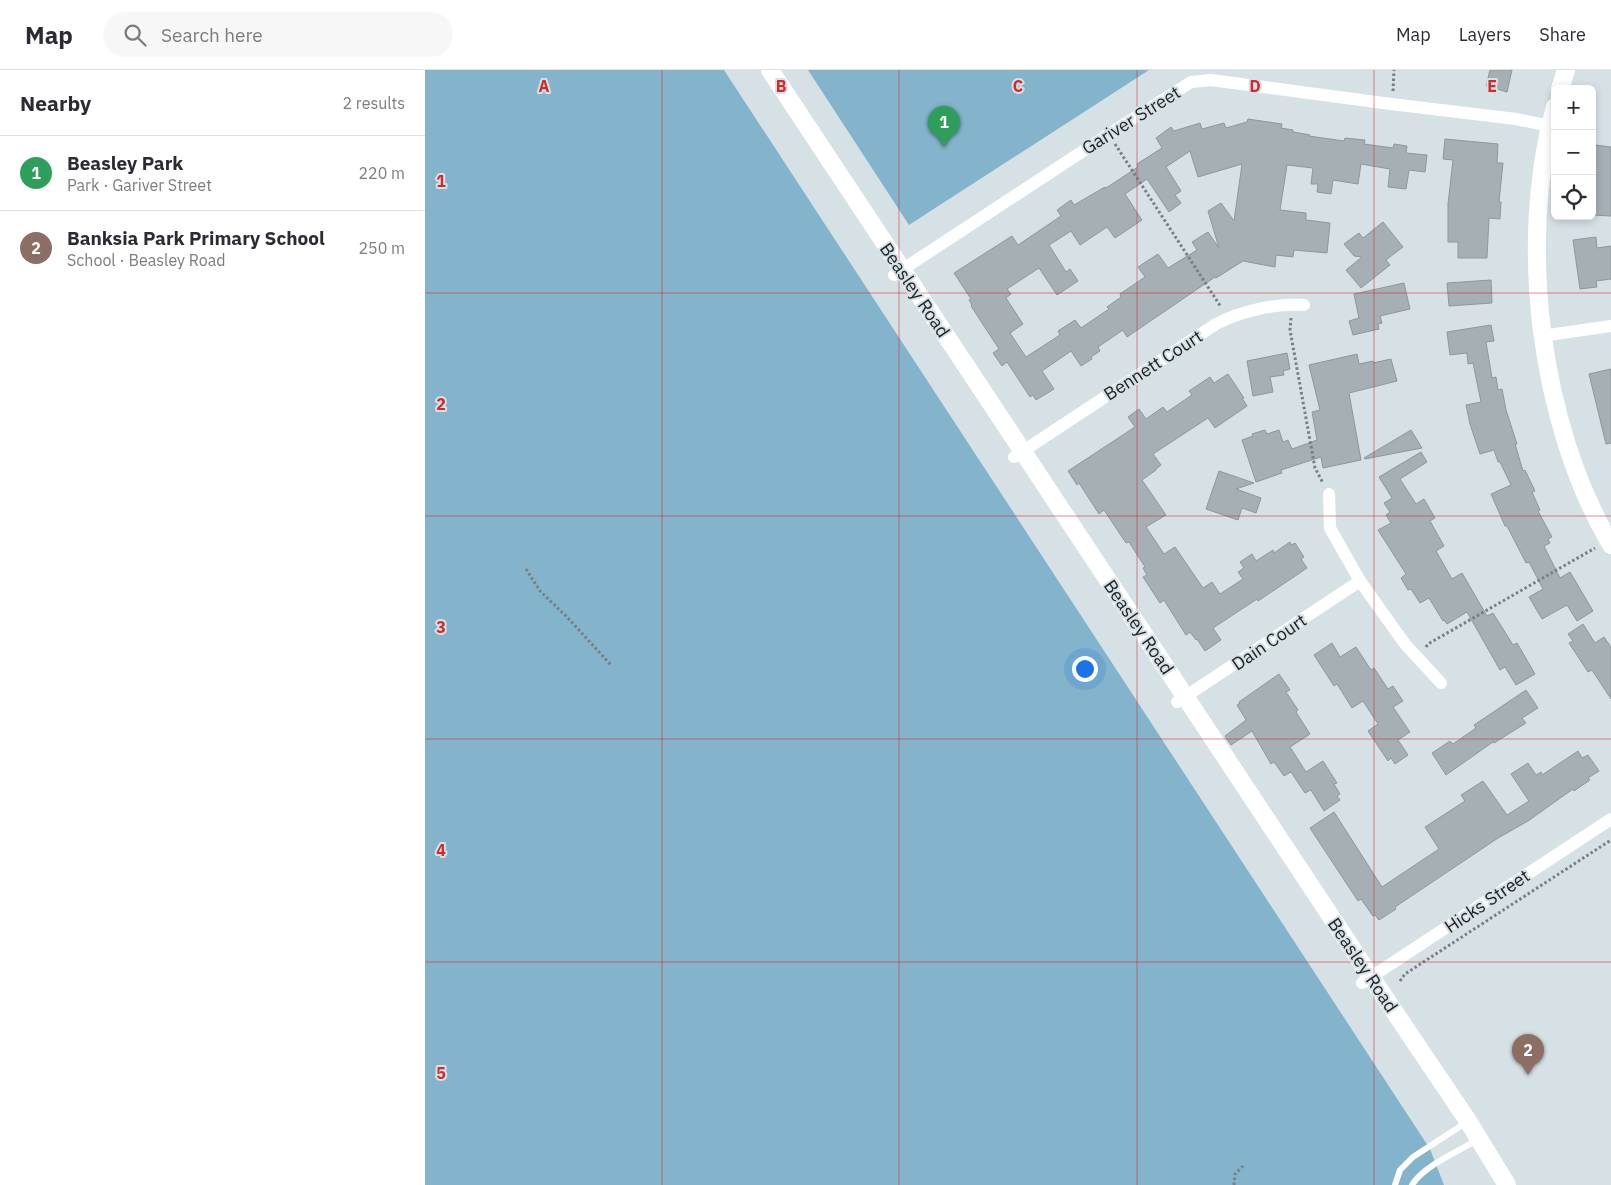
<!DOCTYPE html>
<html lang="en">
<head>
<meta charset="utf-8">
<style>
  body { margin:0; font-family:"IBM Plex Sans",sans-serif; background:#f7f7f7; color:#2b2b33 }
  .controls { position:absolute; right:15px; top:15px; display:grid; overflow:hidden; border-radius:8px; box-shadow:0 2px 8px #0003 }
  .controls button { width:45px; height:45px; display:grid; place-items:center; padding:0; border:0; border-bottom:1px solid #e1e1e2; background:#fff; color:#2b2b33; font:25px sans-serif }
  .you { position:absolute; left:659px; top:598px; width:18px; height:18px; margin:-12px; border:4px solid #fff; border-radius:50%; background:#1a73e8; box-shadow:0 0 0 8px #1a73e833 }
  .badge { display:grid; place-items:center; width:32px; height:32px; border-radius:50%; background:#0b8043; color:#fff; font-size:16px; font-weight:700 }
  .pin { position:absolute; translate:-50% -41px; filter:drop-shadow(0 1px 2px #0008) }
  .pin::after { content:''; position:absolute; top:26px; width:18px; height:15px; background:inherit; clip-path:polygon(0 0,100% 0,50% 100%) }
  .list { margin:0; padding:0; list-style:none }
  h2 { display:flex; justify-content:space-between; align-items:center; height:65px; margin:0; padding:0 20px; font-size:21px }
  h2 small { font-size:16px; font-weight:400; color:#7c7c81 }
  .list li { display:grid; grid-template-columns:32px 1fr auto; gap:15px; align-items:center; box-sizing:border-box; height:75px; padding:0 20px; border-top:1px solid #e1e1e2 }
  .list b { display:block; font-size:19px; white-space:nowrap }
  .list p { margin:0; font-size:16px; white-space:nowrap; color:#7c7c81 }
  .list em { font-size:16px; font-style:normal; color:#7c7c81 }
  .icon { flex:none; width:28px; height:28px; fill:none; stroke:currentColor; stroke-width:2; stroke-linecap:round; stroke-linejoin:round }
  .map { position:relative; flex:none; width:1186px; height:1115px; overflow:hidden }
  header { display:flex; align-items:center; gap:30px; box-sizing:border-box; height:70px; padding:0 25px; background:#fff; border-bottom:1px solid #e1e1e2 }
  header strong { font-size:24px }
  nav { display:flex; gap:28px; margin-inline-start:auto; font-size:18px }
  .search { width:350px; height:45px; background:#f7f7f7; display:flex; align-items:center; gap:12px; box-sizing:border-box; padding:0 18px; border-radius:28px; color:#7c7c81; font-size:19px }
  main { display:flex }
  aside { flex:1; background:#fff }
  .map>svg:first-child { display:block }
</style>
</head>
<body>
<header>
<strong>Map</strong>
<div class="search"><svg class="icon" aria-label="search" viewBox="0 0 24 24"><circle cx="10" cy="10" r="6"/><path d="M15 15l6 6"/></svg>Search here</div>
<nav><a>Map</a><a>Layers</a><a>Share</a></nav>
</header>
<main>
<aside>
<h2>Nearby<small>2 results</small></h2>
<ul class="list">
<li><span class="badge" style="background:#2e9e5b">1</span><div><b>Beasley Park</b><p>Park · Gariver Street</p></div><em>220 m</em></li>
<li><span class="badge" style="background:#8d6e63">2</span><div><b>Banksia Park Primary School</b><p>School · Beasley Road</p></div><em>250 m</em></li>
</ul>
</aside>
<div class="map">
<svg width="1186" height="1115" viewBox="0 0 1186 1115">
  <rect width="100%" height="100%" fill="#d6e1e6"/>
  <g fill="#83b4cb">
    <polygon points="0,0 299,0 1005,1079 1019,1115 0,1115"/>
    <polygon points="383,0 724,0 484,155"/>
  </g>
  <g fill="#a5afb4" stroke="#8e979c" fill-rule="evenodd">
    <polygon points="1065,0 1087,0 1082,22 1061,16"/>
    <path d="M823,49l34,5 -1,4 12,2v2l17,3 -1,1 35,5 1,-3 20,2 -1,4 29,4 1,-4 13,2 -1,7 21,2 -2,17 -16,-2 -3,19 -18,-2 2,-18 -29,-5 -3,20 -25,-4 -2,14 -14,-2 1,-8h-7l2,-16 -26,-3 -7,45 26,3v7l24,3 -3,30 -33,-3 -1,7 -17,-2 -1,12 -32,-6 -27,17 -1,-1 -88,60 -4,-7 -25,17 2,4 -9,6 1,2 -11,7 -10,-15 -29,20 12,18 -18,11 -3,-5 -3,2 -23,-35 -5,4 -9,-13 6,-4 -28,-43 1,-1 -3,-5 2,-1 -17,-26 58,-37 6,9 43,-29 -4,-6 14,-10 3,5 31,-18 1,1 32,-21 -1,-3 25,-16 -6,-10 15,-11 3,4 26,-8 2,6 22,-6 2,5 21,-6zM765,81l8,26 44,-13 -8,57 -13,-18 -13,8 11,37 -11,-16 -16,10 5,8 -29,18 -10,-14 -20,13 7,10 -25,17 1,3 -14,10 2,2 -28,19 -6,-8 -17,11 2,4 -34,22 -16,-24 13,-9 -17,-26 5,-4 -4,-5 32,-21 18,27 21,-14 -8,-12 -4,3 -17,-27 22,-14 9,14 27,-18 8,11 27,-18 -17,-26 22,-15 22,33 12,-9 -6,-8 6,-4 -15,-24z"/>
    <polygon points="1020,69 1073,74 1072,93 1078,93 1074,132 1076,132 1075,149 1064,148 1062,188 1033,188 1033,172 1023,172 1023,134 1028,90 1018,89"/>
    <polygon points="1170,75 1186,77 1186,146 1167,145 1167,93"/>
    <polygon points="958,152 978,177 961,190 965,195 936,218 921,200 937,187 929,186 919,174 934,163 938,168"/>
    <polygon points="1171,167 1172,178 1186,176 1186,209 1171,211 1172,217 1155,219 1148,170"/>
    <polygon points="1066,210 1067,233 1024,236 1022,213"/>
    <polygon points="979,213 985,239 955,246 957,253 953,254 954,259 928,265 924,251 934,248 929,224"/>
    <polygon points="1066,255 1069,271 1061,272 1067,308 1071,307 1073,320 1077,319 1081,340 1092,374 1090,374 1098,401 1100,400 1110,421 1107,422 1115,440 1113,441 1127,467 1123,469 1125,473 1119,476 1135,508 1145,502 1168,541 1152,551 1142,535 1117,549 1104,527 1118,519 1104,492 1101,493 1082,456 1080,456 1066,424 1086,415 1075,392 1073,392 1069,380 1055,384 1045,354 1041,335 1056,332 1048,293 1043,294 1042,283 1025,285 1022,262"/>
    <polygon points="862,283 865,299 858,301 859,305 845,307 848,322 828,326 822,291"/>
    <polygon points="932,284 934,294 948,291 948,293 966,289 972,311 924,323 936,390 898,398 896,387 856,400 857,403 831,412 817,370 828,366 827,364 840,360 842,364 854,360 858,372 863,370 867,379 892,370 887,342 895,340 884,295"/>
    <polygon points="1186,299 1186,373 1181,374 1164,304"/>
    <polygon points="803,304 819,328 817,328 822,336 790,358 783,348 728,384 736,395 731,399 731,400 717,410 741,445 721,457 739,484 750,477 778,518 787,512 795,524 818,509 813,502 819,498 815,492 827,484 831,491 848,480 849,483 865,472 866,475 870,473 879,487 876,489 882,498 833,531 832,529 788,558 796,570 780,581 772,569 771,570 765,562 761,565 739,530 735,533 718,507 722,505 718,498 720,497 704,472 701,473 679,440 674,444 654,413 652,415 643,401 710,357 703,347 714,339 721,349 738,337 742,342 767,325 764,321 785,307 789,313"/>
    <polygon points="986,360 997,378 940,389 939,388"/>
    <polygon points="996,382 1002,392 975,409 991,434 999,429 1010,448 1005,451 1019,476 1011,481 1027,509 1037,503 1062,546 1068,543 1088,575 1092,573 1110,604 1091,615 1080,597 1075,600 1042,542 1022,554 1019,550 1018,551 1004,528 995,533 986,519 983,520 976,508 981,504 953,460 966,453 961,445 965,442 959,433 967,428 954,407"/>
    <polygon points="794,401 829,413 811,419 836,428 831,443 817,438 813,450 781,439"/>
    <polygon points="1158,554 1170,573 1179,567 1186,577 1186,629 1167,600 1163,602 1144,573 1148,571 1143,564"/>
    <polygon points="907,573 915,587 931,577 946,600 949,598 963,619 968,616 978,631 968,637 985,662 973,670 983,685 970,694 966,688 963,691 943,661 953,654 938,631 927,638 912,614 909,616 889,585"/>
    <polygon points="854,604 865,620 861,622 873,640 871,642 885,664 865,677 881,702 898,691 912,713 909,714 915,724 912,726 915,730 899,741 886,720 880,723 866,702 859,706 849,692 846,694 827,661 806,675 800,666 821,650 812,635 815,633 814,632"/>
    <polygon points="1101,620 1113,638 1097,648 1101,653 1069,673 1068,672 1021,705 1007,683 1025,671 1028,674 1051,658 1049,655"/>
    <polygon points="1153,681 1157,688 1163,685 1174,701 1163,708 1165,710 1149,721 1148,719 1103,751 1073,768 970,837 971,839 954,850 950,845 948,846 936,829 933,831 885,758 909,742 957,817 1014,779 1000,757 1040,731 1036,725 1058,711 1082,745 1104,731 1086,704 1103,693 1111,705 1116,702 1117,705"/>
  </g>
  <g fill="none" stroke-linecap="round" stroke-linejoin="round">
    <g stroke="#777f82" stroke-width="3" stroke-dasharray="2.5 2.5" stroke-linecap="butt">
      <polyline points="968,21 969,0"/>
      <polyline points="690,74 796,237"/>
      <polyline points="866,248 865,260 890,398 898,413"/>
      <polyline points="101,499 115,521 142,547 186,595"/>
      <polyline points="1001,577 1003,574 1170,478"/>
      <polyline points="975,911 980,904 1186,770"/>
      <polyline points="809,1115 810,1104 818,1096"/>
    </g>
    <g stroke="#fff" stroke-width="6">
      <polyline points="970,1115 975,1100 988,1087 1042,1052"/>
      <path d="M987,1115c12,-20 47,-33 66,-46"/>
    </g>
    <g stroke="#fff" stroke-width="12">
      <polyline points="469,205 684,64 766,12 786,10 966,34 1091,49 1125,56"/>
      <polyline points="1117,266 1186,256"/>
      <path d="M589,387l202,-133c26,-13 59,-21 88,-19"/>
      <polyline points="904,424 905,458 935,511 980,574 1016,613"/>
      <polyline points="752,632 935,511"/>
      <polyline points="937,913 1186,749"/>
    </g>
    <g stroke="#fff" stroke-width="18">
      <polyline points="345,0 946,907 1043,1051 1082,1115"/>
      <polyline points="1135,19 1141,0"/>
      <path d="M1130,37c-38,136 -15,317 56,438"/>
    </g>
  </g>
  <path fill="none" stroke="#d62828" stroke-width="1" stroke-opacity="0.55" d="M237,0v1115M474,0v1115M712,0v1115M949,0v1115M0,223h1186M0,446h1186M0,669h1186M0,892h1186"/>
  <g text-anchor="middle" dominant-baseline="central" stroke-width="4" stroke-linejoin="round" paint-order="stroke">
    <g font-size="18" fill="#202426" stroke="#d6e1e6">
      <text transform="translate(706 50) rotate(-32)">Gariver Street</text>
      <text transform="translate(490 220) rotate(56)">Beasley Road</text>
      <text transform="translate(728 295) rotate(-33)">Bennett Court</text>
      <text transform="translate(714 557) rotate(56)">Beasley Road</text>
      <text transform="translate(844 572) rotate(-34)">Dain Court</text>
      <text transform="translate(1062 831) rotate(-34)">Hicks Street</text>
      <text transform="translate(938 895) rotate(56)">Beasley Road</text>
    </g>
  </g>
  <g font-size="16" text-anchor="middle" font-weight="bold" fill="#d62828" stroke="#d6e1e6" stroke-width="4" stroke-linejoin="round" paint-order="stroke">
    <text x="119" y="22">A</text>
    <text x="356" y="22">B</text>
    <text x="593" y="22">C</text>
    <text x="830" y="22">D</text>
    <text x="1067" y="22">E</text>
    <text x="16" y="117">1</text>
    <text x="16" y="340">2</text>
    <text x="16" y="563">3</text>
    <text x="16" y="786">4</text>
    <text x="16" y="1009">5</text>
  </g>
</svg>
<div class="controls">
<button>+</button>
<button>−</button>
<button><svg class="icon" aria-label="locate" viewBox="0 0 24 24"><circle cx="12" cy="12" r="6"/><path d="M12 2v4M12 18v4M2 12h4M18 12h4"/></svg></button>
</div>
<div class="you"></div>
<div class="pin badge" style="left:519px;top:77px;background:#2e9e5b">1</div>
<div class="pin badge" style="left:1103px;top:1005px;background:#8d6e63">2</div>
</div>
</main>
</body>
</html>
